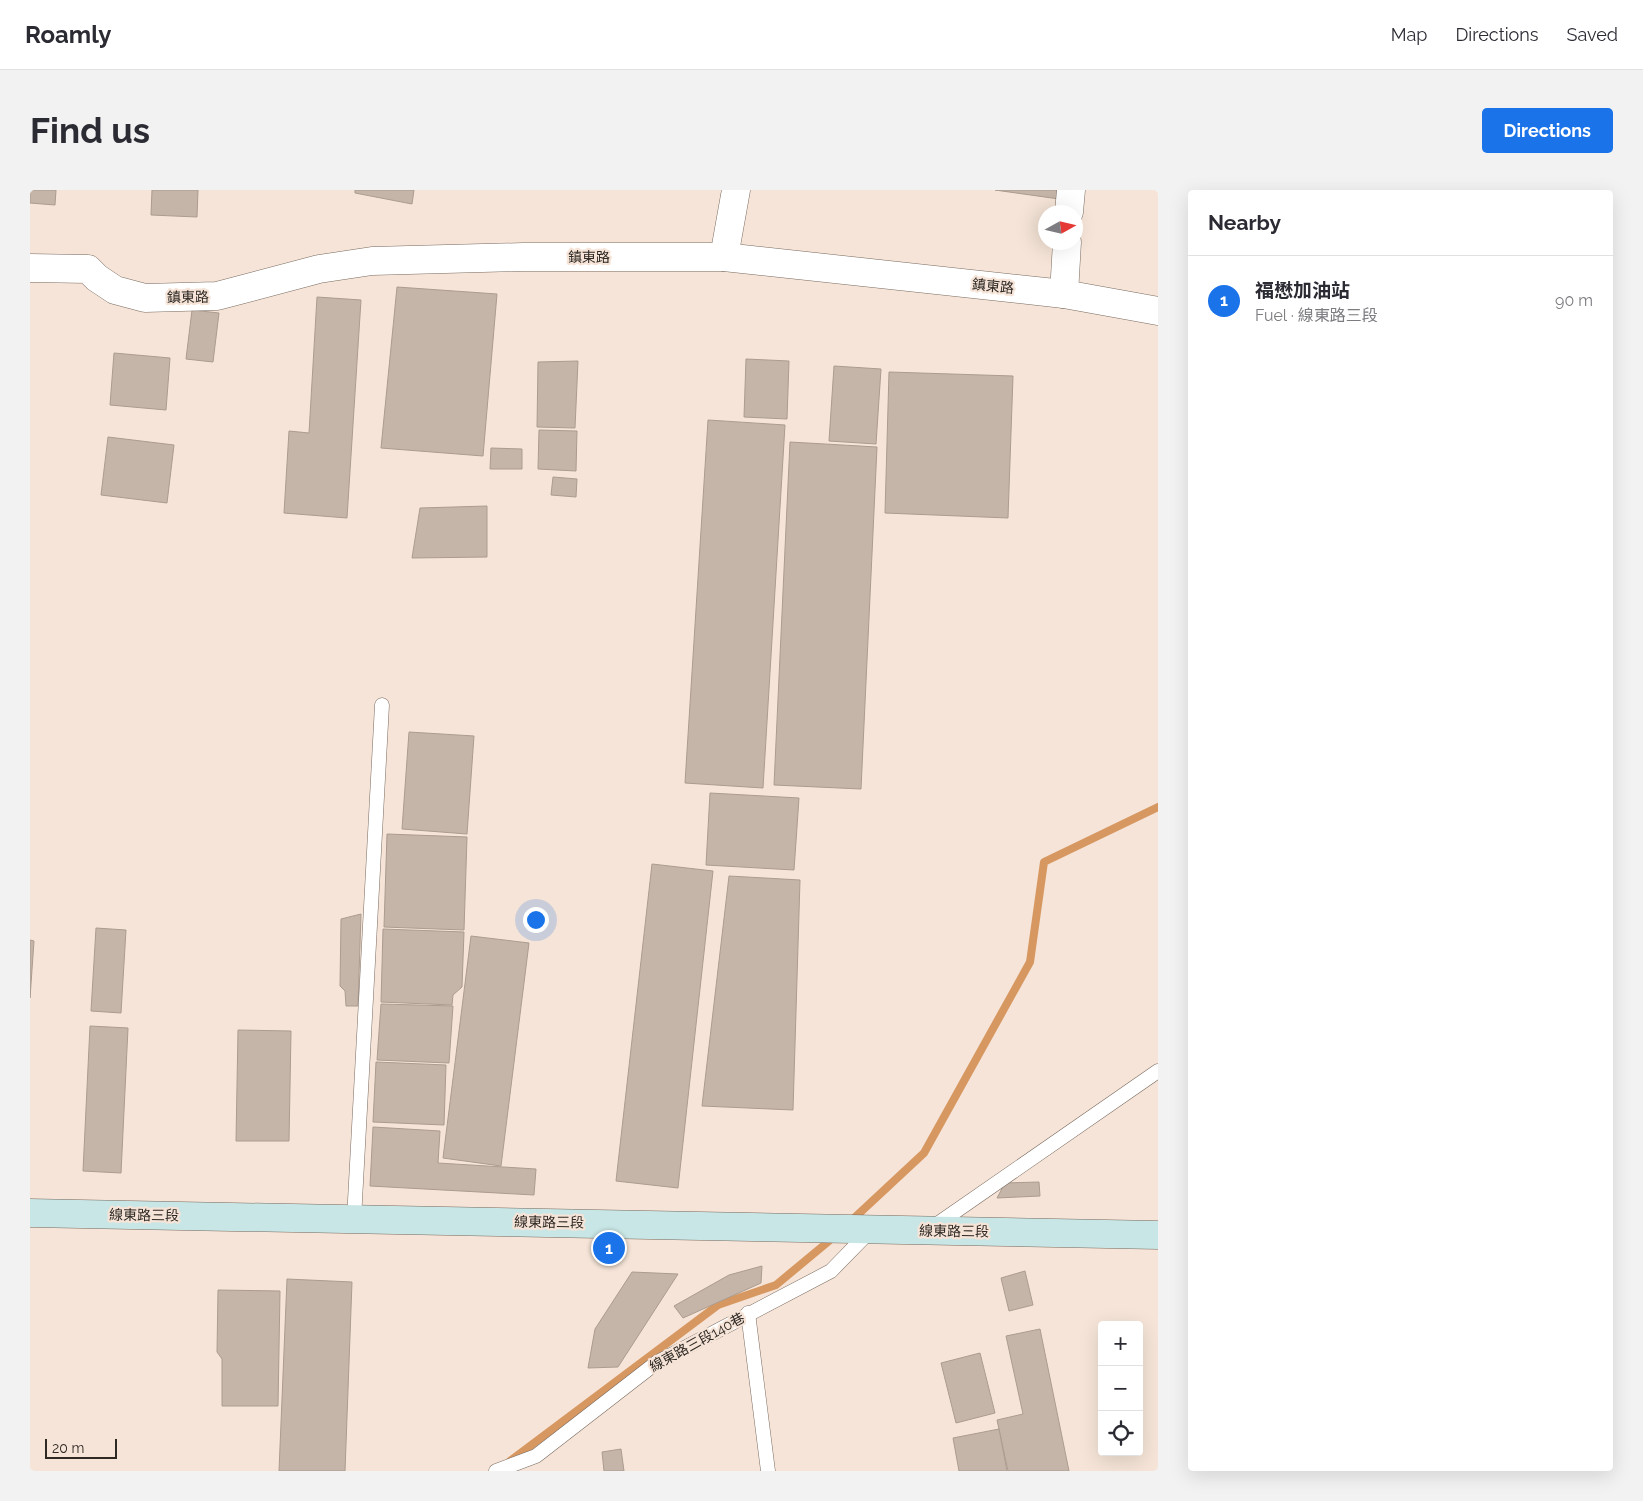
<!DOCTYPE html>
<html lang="en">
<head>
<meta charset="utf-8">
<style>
  body { margin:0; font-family:Raleway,"Noto Sans TC",sans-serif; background:#f2f2f3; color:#2b2b33 }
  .controls { position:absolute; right:15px; bottom:15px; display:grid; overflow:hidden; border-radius:5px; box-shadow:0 5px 20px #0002 }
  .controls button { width:45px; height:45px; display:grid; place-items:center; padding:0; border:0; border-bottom:1px solid #e1e1e2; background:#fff; color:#2b2b33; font:25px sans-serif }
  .compass { position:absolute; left:1008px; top:15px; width:45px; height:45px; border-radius:50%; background:#fff; box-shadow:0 5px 20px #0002; rotate:82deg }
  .scale { position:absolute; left:15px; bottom:12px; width:72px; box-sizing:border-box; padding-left:5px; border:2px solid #2f2924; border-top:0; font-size:14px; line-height:18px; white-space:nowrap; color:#2f2924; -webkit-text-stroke:4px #f5e4d7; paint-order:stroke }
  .you { position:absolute; left:505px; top:729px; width:18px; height:18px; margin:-12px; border:4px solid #fff; border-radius:50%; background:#1a73e8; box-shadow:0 0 0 8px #1a73e833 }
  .badge { display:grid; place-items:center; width:32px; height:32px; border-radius:50%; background:#1a73e8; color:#fff; font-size:16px; font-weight:700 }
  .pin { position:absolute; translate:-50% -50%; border:2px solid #fff; box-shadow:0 1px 5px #0006 }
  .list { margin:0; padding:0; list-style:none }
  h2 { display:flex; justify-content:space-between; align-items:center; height:65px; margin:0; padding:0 20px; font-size:21px }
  h2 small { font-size:16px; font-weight:400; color:#7c7c81 }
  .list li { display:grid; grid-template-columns:32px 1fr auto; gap:15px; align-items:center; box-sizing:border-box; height:90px; padding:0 20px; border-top:1px solid #e1e1e2 }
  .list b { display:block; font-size:19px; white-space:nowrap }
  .list p { margin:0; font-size:16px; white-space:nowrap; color:#7c7c81 }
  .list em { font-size:16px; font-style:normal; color:#7c7c81 }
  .icon { flex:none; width:28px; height:28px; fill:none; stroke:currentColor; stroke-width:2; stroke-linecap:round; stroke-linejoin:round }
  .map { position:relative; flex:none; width:1128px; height:1281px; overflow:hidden; border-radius:5px }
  header { display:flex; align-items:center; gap:30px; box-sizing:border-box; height:70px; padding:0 25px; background:#fff; border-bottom:1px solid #e1e1e2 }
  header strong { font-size:24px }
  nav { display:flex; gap:28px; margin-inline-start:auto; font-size:18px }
  .intro { display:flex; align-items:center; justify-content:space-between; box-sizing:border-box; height:120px; padding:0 30px }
  h1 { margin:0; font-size:35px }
  .button { padding:12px 22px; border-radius:5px; background:#1a73e8; color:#fff; font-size:18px; font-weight:700 }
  main { display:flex; gap:30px; padding:0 30px }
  aside { flex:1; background:#fff; border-radius:5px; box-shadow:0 5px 20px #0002 }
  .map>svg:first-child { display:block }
</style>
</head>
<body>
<header>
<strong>Roamly</strong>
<nav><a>Map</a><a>Directions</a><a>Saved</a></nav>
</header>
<div class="intro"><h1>Find us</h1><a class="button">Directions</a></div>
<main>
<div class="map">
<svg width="1128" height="1281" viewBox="0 0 1128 1281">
  <rect width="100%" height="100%" fill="#f5e4d7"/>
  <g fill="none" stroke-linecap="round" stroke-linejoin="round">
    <g stroke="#d79761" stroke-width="8">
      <polyline points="821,1031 894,963 1000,772 1014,672 1128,617"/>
      <polyline points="480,1271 688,1115 746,1095 805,1046"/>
    </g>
  </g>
  <g fill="#c5b5a8" stroke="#ab9c8f">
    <polygon points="0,0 26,0 25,15 0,13"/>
    <polygon points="122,0 168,0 167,27 121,25"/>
    <polygon points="325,0 384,0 382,14 325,3"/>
    <polygon points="965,0 1029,0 1029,9"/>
    <polygon points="367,97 467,104 453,266 351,258"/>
    <polygon points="287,107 331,110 317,328 254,323 259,241 279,243"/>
    <polygon points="162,120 189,123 183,172 156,169"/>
    <polygon points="84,163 140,168 136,220 80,215"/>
    <polygon points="716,169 759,171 757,229 714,227"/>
    <polygon points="548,171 545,238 507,237 508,172"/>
    <polygon points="804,176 851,179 846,254 799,251"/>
    <polygon points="859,182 983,186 978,328 855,323"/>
    <polygon points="678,230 755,235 733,598 655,593"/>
    <polygon points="509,240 547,241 546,281 508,279"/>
    <polygon points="78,247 144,255 137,313 71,305"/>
    <polygon points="760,252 847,257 831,599 744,595"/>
    <polygon points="461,258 492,259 492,279 460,279"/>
    <polygon points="523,287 547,289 546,307 521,305"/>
    <polygon points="457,316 457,367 382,368 390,318"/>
    <polygon points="379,542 444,546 437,644 372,639"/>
    <polygon points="680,603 769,608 764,680 676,675"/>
    <polygon points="357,644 437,647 434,740 354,737"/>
    <polygon points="622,674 683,681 648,998 586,991"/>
    <polygon points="699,686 770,690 763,920 672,916"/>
    <polygon points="331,724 328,816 316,816 315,801 310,796 311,729"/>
    <polygon points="66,738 96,740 91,823 61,821"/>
    <polygon points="353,739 434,742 432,797 423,805 422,815 351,812"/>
    <polygon points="441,746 499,753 471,976 413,968"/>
    <polygon points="0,750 4,751 0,808"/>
    <polygon points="351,814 423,816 419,873 347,870"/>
    <polygon points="60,836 98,838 91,983 53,981"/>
    <polygon points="208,840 261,841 259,951 206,951"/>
    <polygon points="346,872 416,875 414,935 343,932"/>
    <polygon points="343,937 410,941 408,973 506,979 504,1005 340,996"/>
    <polygon points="1009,992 1010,1006 967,1008 975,993"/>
    <polygon points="732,1076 731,1093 653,1128 644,1116 699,1085"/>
    <polygon points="995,1081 1003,1115 979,1121 971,1088"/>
    <polygon points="602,1082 648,1084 588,1177 558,1178 565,1139"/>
    <polygon points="257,1089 322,1092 315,1281 249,1281"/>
    <polygon points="188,1100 250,1101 248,1216 192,1216 192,1169 187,1162"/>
    <polygon points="1010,1139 1039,1281 978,1281 967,1230 993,1224 976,1146"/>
    <polygon points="950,1163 965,1223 926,1233 911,1173"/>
    <polygon points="969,1239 977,1281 929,1281 923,1248"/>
    <polygon points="591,1259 594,1281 574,1281 572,1262"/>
  </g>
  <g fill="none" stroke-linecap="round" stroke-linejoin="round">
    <g stroke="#7a6b60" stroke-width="15">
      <g id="service">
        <polyline points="324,1029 352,515"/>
        <polyline points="903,1037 1128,881"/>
        <polyline points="718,1123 738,1281"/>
        <polyline points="466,1281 506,1266 626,1173 801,1081 840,1041"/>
      </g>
    </g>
    <g stroke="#7a6b60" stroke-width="29">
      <g id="minor">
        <polyline points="1039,22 1041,0"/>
        <polyline points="694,67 706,0"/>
        <polyline points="0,78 58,79 67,88 85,100 115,108 187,106 289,79 342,71 493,67 694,67 1034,104 1128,121"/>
        <polyline points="1034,104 1037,52"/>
      </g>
    </g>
    <g stroke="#7a6b60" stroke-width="29">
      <polyline id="secondary" points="0,1023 1128,1045"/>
    </g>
    <use href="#service" stroke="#fff" stroke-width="14"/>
    <use href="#minor" stroke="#fff" stroke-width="28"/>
    <use href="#secondary" stroke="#c8e6e5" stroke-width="28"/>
  </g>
  <g text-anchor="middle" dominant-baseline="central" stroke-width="4.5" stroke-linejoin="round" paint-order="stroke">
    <g font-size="14" fill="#2f2924" stroke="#f5e4d7">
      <text x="559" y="67">鎮東路</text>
      <text transform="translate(963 96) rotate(6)">鎮東路</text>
      <text transform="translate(158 107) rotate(-1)">鎮東路</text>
      <text transform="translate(114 1025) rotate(1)">線東路三段</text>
      <text transform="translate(519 1032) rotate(1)">線東路三段</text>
      <text transform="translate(924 1041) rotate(1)">線東路三段</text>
      <text transform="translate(667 1152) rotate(-29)">線東路三段140巷</text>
    </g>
  </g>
</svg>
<div class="controls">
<button>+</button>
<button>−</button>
<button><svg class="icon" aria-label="locate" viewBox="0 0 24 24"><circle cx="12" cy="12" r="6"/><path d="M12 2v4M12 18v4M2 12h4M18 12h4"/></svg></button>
</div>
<svg class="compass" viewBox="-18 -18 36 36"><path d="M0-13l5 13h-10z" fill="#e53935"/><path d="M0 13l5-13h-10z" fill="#7c7c81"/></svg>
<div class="scale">20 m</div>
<div class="you"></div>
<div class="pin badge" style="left:579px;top:1058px">1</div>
</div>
<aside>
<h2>Nearby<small></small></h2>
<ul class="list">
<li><span class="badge">1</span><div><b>福懋加油站</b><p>Fuel · 線東路三段</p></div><em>90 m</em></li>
</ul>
</aside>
</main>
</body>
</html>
